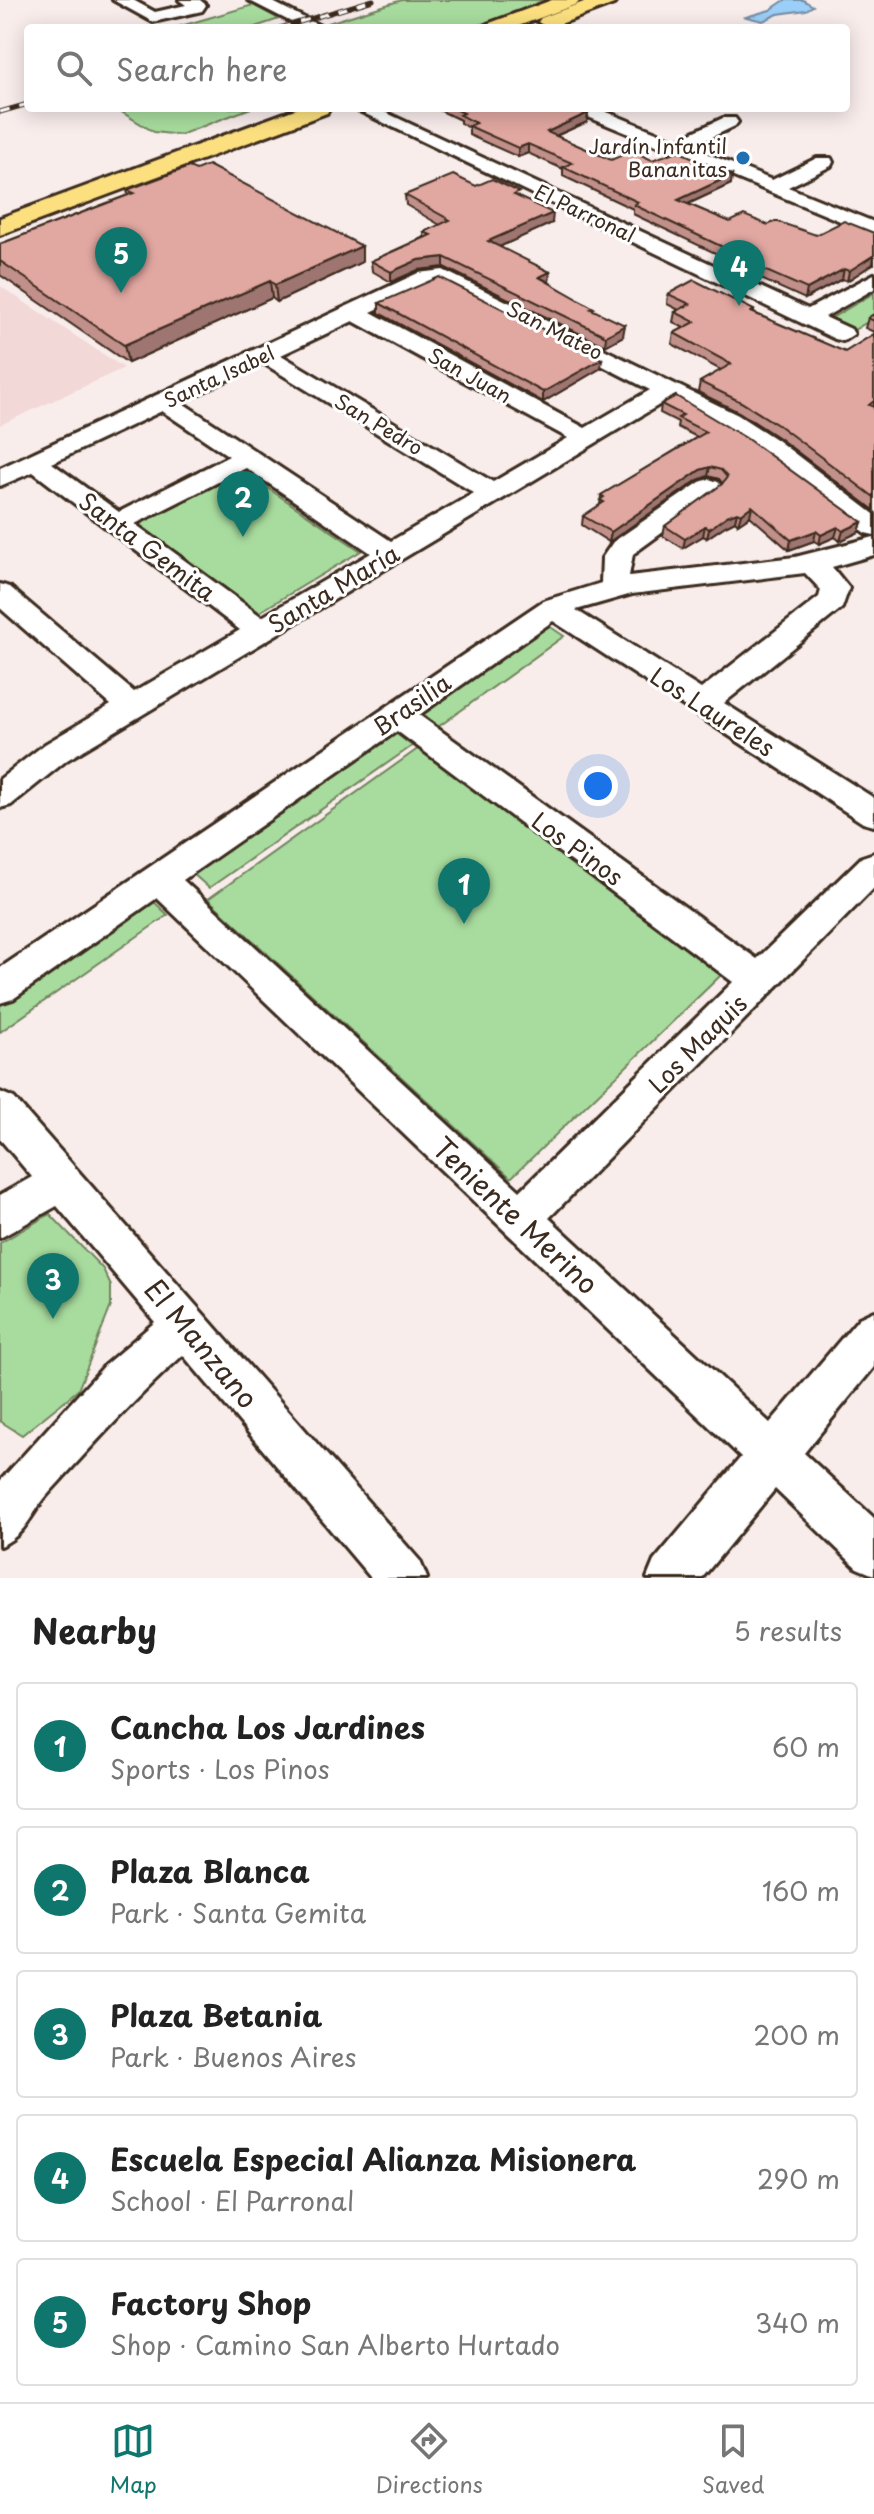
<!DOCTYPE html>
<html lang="en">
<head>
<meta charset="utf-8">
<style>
  body { margin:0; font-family:"Playpen Sans",sans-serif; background:#f2f2f2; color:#222 }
  .you { position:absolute; left:598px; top:786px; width:28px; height:28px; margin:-20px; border:6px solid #fff; border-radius:50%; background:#1a73e8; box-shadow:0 0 0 12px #1a73e833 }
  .badge { display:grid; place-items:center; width:52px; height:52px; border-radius:50%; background:#0f766e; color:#fff; font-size:26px; font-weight:700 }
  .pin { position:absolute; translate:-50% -66px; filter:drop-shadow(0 2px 4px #0008) }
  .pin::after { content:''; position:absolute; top:42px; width:28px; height:24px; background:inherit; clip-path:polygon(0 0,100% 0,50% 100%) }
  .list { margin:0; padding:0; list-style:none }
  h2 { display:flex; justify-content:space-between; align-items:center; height:104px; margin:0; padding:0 32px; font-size:34px }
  h2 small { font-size:26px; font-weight:400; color:#767676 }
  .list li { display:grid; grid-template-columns:52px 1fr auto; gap:24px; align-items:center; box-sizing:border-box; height:128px; margin:0 16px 16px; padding:0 16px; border:2px solid #e0e0e0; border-radius:8px }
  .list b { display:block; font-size:30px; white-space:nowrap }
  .list p { margin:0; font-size:26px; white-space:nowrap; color:#767676 }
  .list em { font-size:26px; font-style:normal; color:#767676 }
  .icon { flex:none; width:44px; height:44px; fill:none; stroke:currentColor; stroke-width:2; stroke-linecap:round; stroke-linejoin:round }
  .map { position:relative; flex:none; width:874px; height:1578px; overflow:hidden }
  .search { position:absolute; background:#fff; box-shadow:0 4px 20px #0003; left:24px; right:24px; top:24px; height:88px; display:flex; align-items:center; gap:20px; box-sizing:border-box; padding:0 28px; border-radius:8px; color:#767676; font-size:30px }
  .sheet { height:824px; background:#fff }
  nav { display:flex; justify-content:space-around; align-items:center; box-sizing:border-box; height:112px; border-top:2px solid #e0e0e0; background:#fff; font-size:22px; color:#767676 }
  nav a { display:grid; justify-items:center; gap:4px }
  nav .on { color:#0f766e }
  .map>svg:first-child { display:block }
</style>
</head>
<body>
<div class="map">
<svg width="874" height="1578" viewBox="0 0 874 1578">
  <rect width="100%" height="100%" fill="#f9edec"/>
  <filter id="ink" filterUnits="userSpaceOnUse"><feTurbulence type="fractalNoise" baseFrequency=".0125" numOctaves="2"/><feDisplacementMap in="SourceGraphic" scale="16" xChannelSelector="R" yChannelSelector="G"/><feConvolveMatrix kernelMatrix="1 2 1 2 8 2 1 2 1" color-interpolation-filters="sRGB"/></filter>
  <g filter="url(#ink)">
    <polygon fill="#f2d8d6" points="0,286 124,368 0,425"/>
    <g fill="#a8dc9e" stroke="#72835e" stroke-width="2">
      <polygon points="402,0 555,0 470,28 312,28"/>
      <polygon points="253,5 279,19 252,28 174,28"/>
      <polygon points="115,108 251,108 180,135 154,132"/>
      <polygon points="874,293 874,318 854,330 830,319"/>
      <polygon points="235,466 361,551 251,617 127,524"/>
      <polygon points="546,624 564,636 438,727 420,714"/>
      <polygon points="394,732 412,746 209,888 191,872"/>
      <polygon points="419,748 721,975 511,1178 208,899"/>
      <polygon points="151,899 168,915 0,1032 0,1002"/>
      <polygon points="50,1214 103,1269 111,1286 111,1306 78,1390 22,1435 0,1421 0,1243"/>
    </g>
    <polygon fill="#9bcff9" stroke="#758da1" stroke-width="2" points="785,0 803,0 813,6 806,10 778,14 763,21 746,17 770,10"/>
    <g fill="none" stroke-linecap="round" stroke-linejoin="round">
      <g stroke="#3b2a1e" stroke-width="6">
        <g id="minor">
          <polygon points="113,0 133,0 155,12 186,5 179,0 200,0 206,5 202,11 153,22"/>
          <polygon points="248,0 269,0 324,28 303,28"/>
          <polygon points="353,108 376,108 808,309 874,274 874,289 825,317 851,329 854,334 843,341 835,339"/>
          <polygon points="573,108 597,108 676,140 723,118 735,118 738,122 735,126 691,147 772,180 817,158 831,158 833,162 831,166 788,187 874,222 874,235 576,112"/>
          <path d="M443,270l295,145 39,25 97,74v21l-9,-2c-66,-51 -122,-96 -196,-134l-602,361 -56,45 -11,3v-29l45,-35 66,-39 -111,-97v-24l10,3 124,105 106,-62 -207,-158 -33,14v-18l418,-195zM440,283l210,107 -65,38 -214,-116 60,-28zM353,321l215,117 -75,44 -212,-127zM263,363l211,130 -83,48 -210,-139zM162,411l67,45 -110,56 -67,-49zM246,468l125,85 -109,64 -127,-93z"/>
          <path d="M709,479l9,3 4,5 -4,5 -85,62 -4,22 166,-19 79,-20v18l-42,12 17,21 -7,20 -118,95 150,95v28l-11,-3 -310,-202 -134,94 338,244 105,-102 12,-4v35l-325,330 221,205 89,-105 15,-7v56l-70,86 70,65v57l-17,-7 -82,-79 -73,89h-55l7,-17 87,-104 -584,-559 -144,101 -13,4v-35l543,-367 58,-18 1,-25 11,-16 87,-60zM805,573l16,17 -2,7 -118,92 -125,-79 56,-16zM397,731l336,251 -213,209 -337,-311z"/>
          <path d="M0,1092l14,6 406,463 7,17h-56l-188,-223c-48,43 -90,90 -134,138 -19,21 -22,41 -49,53v-65l106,-117 49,-42 -98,-116 -57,32v-43l32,-18 -32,-38z"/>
        </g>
      </g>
      <g stroke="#3b2a1e" stroke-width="6">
        <g id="major">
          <polygon points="552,0 580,0 577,4 513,28 484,28 487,24"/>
          <polygon points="589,0 617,0 614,4 555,26 548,28 538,22 541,18"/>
          <polygon points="298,108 330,108 327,113 0,235 0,218"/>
        </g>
      </g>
      <use href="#minor" fill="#fff" fill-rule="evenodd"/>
      <use href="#major" fill="#fce080" fill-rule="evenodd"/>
      <g stroke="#3b2a1e" stroke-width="5">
        <g id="rail">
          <polyline points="280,28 373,0"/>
          <polyline points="0,112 28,104"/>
        </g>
      </g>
      <use href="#rail" stroke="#fff" stroke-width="3" stroke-dasharray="10" stroke-linecap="butt"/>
    </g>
    <g fill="#c2908a" stroke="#3b2a1e" stroke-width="2">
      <polygon points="435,108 575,108 588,113 587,122 556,136 611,160 652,160 732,175 731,184 688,204 730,222 768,225 816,235 874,233 874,264 873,264 847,281 842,279 805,299 737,268 738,266 728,259 633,214 633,209 563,176 563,169 528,153 518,157 469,135 469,128 460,123 460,120"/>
      <polygon points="476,186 519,197 552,223 499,247 550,272 549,282 594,311 623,336 605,346 444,267 418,270 391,282 372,271 371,261 424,237 424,232 440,225 406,205 405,195"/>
      <polygon points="127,190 362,262 277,302 272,298 128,363 0,275 0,244 128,195"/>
      <polygon points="668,294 754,310 754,313 845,352 874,334 874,510 779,438 739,412 698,392 700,382 721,370 672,344 674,333 684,328 673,322 675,312 679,310 667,304"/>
      <polygon points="379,303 601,368 543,402 379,313"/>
      <polygon points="874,314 874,332 865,328 868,318"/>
      <polygon points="676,396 862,522 859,532 840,541 835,537 819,544 814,541 789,550 750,516 738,524 735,521 725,526 707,538 703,536 683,548 663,536 665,526 723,484 719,479 708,476 698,480 609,542 582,525 583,516 600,505 601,495 697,437 677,427 678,422 660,413 661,404"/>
    </g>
    <g fill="#9e7571" stroke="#3b2a1e" stroke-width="2">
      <polygon points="588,113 587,122 546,140 547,132"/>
      <polygon points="528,144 528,153 518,157 518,148"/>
      <polygon points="732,175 731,184 677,209 678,200"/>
      <polygon points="553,213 552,223 488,252 488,241"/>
      <polygon points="362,246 362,262 277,302 275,285"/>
      <polygon points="874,255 873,264 847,281 849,271"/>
      <polygon points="444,257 444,267 418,270 391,282 391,272 418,260"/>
      <polygon points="844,269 842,279 805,299 807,289"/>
      <polygon points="550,272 549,282 539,277"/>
      <polygon points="270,281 272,298 128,363 124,345"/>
      <polygon points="625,325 623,336 605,346 606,336"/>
      <polygon points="602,359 601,368 543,402 543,392"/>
      <polygon points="710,467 708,476 698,480 609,542 611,532 700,470"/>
      <polygon points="752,506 750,516 738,524 741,514"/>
      <polygon points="737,512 735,521 725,526 707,538 709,529 727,516"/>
      <polygon points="862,522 859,532 840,541 843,531"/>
      <polygon points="705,526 703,536 683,548 685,539"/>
      <polygon points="838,527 835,537 819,544 821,535"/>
      <polygon points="816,531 814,541 789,550 791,540"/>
    </g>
    <g fill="#e1a7a1" stroke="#3b2a1e" stroke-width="2">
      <polygon points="453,108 575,108 588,113 547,132 611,160 632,151 652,160 678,151 732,175 678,200 730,222 744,215 768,225 776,221 816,235 844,221 874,233 874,255 849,271 844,269 807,289 739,259 741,257 729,250 634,205 638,202 563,167 572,163 528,144 518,148 469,126 476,123 460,115 464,113"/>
      <polygon points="208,165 362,246 275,285 270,281 124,345 0,261 0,244 134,193 127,190 189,167 196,170"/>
      <polygon points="453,175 476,186 492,179 519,192 514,195 553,213 488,241 550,272 539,277 594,308 591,309 625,325 606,336 444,257 418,260 391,272 371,261 431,235 424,232 450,220 405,195"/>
      <polygon points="439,277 602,359 543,392 379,303"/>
      <polygon points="694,280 754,310 751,312 845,352 874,334 874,401 869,405 874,407 874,497 781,427 741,402 700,382 731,364 674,333 695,322 675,312 690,304 668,294"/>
      <polygon points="874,314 874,321 868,318"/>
      <polygon points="676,396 746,438 862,522 843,531 838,527 821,535 816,531 791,540 752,506 741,514 737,512 727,516 709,529 705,526 685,539 665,526 722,484 727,477 721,470 710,467 700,470 611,532 583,516 604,502 600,500 604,497 601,495 706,432 678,418 683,415 661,404"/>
    </g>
  </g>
  <circle fill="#1f6fb2" stroke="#fff" stroke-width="3" cx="743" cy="158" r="8"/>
  <g text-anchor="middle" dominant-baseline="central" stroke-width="6" stroke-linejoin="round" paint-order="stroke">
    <g font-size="20" fill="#3b2a1e" stroke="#fff" text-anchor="end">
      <text x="727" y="146">Jardín Infantil<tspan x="727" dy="23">Bananitas</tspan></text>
    </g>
    <g font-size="20" fill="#3b2a1e" stroke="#fff">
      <text transform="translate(585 213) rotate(25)">El Parronal</text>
      <text transform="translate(555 330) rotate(27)">San Mateo</text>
      <text transform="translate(470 375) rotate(29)">San Juan</text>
      <text transform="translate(219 376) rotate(-25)">Santa Isabel</text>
      <text transform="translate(379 424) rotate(31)">San Pedro</text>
    </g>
    <g font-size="24" fill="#3b2a1e" stroke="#fff">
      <text transform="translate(148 546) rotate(37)">Santa Gemita</text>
      <text transform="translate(333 588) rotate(-31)">Santa María</text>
      <text transform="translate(411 704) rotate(-35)">Brasilia</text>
      <text transform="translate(713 711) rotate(33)">Los Laureles</text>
      <text transform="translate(578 848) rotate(36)">Los Pinos</text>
      <text transform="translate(697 1043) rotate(-45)">Los Maquis</text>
    </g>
    <g font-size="28" fill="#3b2a1e" stroke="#fff">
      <text transform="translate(516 1215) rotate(43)">Teniente Merino</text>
      <text transform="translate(202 1343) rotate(50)">El Manzano</text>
    </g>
  </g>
</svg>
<div class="you"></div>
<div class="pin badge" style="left:464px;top:924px">1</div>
<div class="pin badge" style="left:243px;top:537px">2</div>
<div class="pin badge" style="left:53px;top:1319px">3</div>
<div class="pin badge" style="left:739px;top:306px">4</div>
<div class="pin badge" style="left:121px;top:293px">5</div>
<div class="search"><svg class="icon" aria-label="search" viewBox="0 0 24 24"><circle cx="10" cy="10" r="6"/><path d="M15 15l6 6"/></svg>Search here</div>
</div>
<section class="sheet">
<h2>Nearby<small>5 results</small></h2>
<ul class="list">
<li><span class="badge">1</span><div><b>Cancha Los Jardines</b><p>Sports · Los Pinos</p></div><em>60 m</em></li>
<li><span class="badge">2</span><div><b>Plaza Blanca</b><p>Park · Santa Gemita</p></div><em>160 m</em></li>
<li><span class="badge">3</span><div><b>Plaza Betania</b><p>Park · Buenos Aires</p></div><em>200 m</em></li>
<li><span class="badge">4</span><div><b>Escuela Especial Alianza Misionera</b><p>School · El Parronal</p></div><em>290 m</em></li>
<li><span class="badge">5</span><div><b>Factory Shop</b><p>Shop · Camino San Alberto Hurtado</p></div><em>340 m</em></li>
</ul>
</section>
<nav>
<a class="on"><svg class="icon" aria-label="map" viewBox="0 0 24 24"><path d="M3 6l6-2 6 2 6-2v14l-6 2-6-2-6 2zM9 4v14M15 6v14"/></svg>Map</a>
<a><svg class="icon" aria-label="directions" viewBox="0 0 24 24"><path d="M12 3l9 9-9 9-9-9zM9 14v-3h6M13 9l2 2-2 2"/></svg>Directions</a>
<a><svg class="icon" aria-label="saved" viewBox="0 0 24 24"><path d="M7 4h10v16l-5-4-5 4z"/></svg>Saved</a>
</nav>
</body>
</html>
